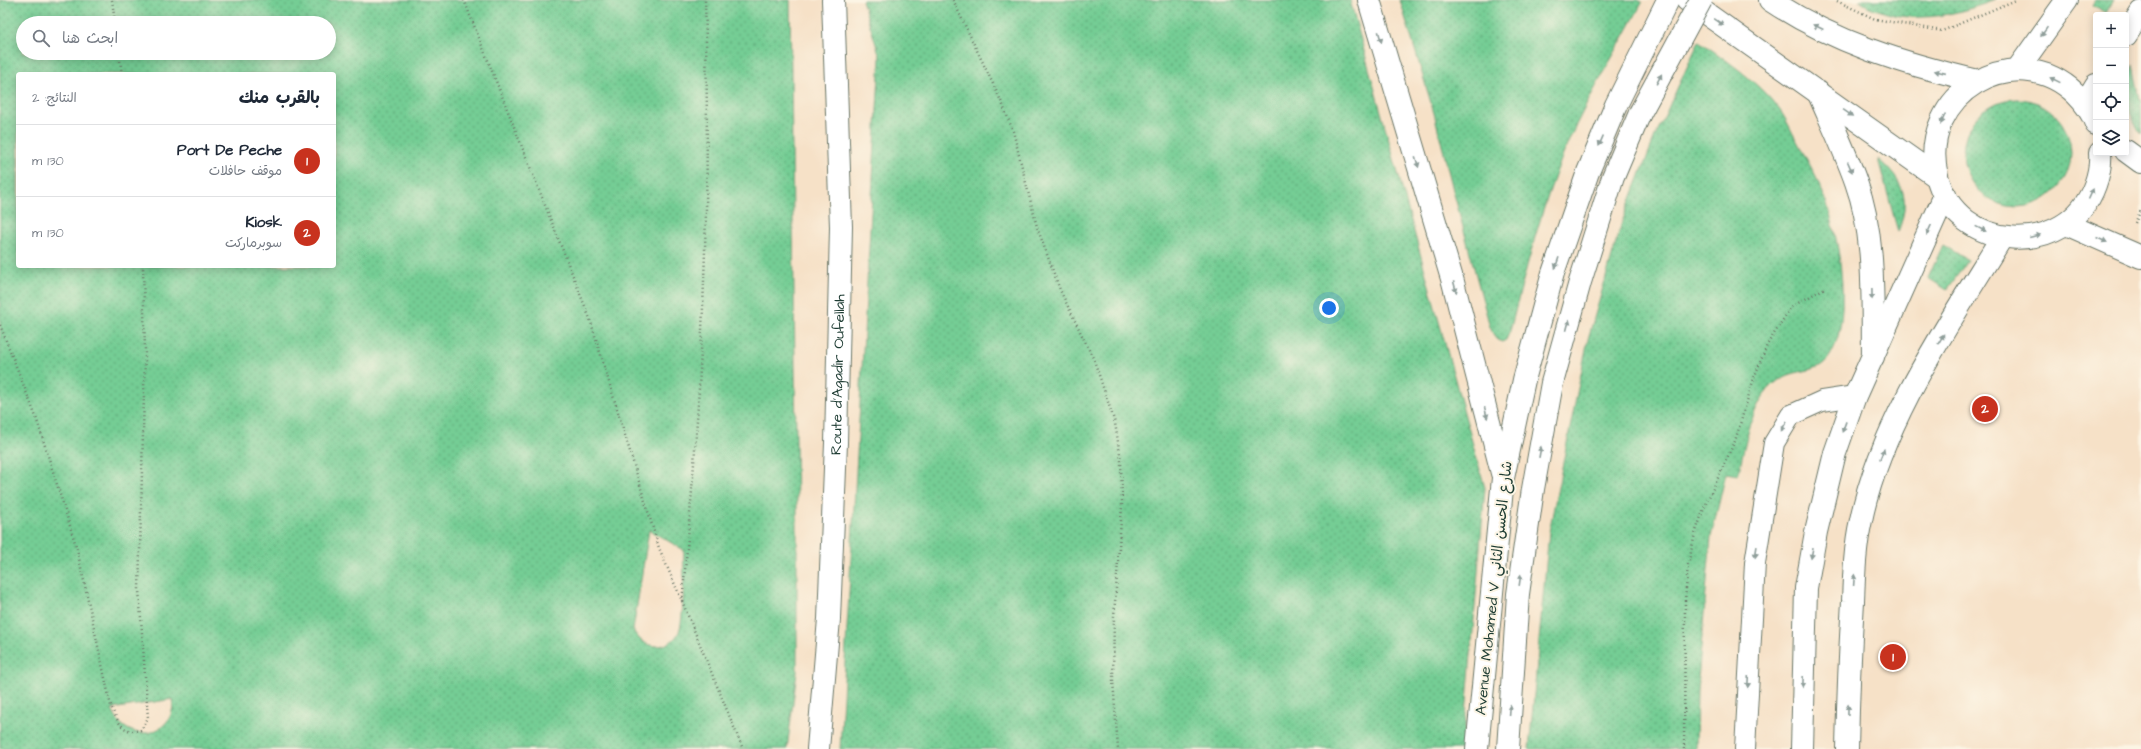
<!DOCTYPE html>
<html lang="ar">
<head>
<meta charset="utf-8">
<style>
  body { margin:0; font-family:"Architects Daughter","Playpen Sans Arabic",sans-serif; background:#f2f2f3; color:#1f2937; direction:rtl }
  .controls { position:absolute; right:12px; top:12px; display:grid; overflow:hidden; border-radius:4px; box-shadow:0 2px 10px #0003 }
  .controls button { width:36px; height:36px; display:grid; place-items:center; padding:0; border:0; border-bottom:1px solid #e0e1e3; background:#fff; color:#1f2937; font:20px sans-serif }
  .you { position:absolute; left:1329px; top:308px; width:14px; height:14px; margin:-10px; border:3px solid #fff; border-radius:50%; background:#1a73e8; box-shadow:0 0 0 6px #1a73e833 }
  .badge { display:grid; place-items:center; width:26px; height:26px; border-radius:50%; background:#c8321e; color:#fff; font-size:13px; font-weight:700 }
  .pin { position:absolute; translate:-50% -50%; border:2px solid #fff; box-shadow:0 1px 4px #0006 }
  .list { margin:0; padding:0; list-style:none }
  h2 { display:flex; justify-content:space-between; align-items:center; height:52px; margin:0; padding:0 16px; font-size:17px }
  h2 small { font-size:13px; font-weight:400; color:#747a83 }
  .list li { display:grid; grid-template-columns:26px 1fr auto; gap:12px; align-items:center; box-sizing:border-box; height:72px; padding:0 16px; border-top:1px solid #e0e1e3 }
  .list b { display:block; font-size:15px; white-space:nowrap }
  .list p { margin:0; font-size:13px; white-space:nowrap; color:#747a83 }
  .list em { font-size:13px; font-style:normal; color:#747a83 }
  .icon { flex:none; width:22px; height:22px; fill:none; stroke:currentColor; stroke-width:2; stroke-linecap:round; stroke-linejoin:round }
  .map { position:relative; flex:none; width:2141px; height:749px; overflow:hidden; direction:ltr }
  .search { position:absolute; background:#fff; box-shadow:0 2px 10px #0003; left:16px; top:16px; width:320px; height:44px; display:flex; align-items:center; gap:10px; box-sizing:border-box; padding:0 14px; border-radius:22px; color:#747a83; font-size:15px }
  .panel { position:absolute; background:#fff; box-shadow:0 2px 10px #0003; left:16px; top:72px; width:320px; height:196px; border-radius:4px; direction:rtl }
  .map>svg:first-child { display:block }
</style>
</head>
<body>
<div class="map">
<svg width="2141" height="749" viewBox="0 0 2141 749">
  <defs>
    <pattern id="grass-dots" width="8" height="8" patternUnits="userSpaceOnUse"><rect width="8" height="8" fill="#74cd94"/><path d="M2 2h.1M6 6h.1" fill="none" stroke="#5fa87a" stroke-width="1.8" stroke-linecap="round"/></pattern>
  </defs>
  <rect width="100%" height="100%" fill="#fcf5e5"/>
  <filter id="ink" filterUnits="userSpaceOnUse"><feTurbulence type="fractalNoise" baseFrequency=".025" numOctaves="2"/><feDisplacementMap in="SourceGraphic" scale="8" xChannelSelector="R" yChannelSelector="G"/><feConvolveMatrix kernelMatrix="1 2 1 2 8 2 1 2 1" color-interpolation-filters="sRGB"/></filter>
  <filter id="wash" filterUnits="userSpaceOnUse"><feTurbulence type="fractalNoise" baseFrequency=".012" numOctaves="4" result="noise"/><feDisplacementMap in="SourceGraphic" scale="16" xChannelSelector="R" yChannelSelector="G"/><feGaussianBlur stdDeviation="0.9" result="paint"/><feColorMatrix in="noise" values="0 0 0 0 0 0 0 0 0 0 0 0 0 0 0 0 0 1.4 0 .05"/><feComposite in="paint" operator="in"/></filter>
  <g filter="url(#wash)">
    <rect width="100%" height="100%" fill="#f6e1c7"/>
    <g fill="url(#grass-dots)" stroke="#4a8564" fill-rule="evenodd">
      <path d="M0,0h790l7,511v161l-10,77h-787zM23,23h306v30h-306zM18,74h316v192h-316zM649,530l35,20c-1,18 1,70 -6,84 -5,8 -13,12 -21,12 -12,0 -19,-7 -24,-16zM173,699c3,38 -48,48 -61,10z"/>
      <polygon points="862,0 1350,0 1485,488 1463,749 840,749 880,57"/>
      <path d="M1400,0h238l4,3c-21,40 -45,79 -65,120 -31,65 -49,138 -67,208l-4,9 -4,2 -7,-4 -5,-11 -37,-137 -19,-77z"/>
      <path d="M1859,0h136c-37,14 -79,25 -117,10 -7,-2 -14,-5 -19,-10z"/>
      <polygon points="2095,0 2114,0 2106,13 2092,5"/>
      <path d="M1699,41c29,20 58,40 80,68 7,9 12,22 18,32 7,14 16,28 22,43 19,40 35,130 12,170 -11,20 -29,14 -47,23 -33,17 -38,66 -46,98l-12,-2 -15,64 -14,154 -1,58h-167l20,-217 39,-193 34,-117 32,-83z"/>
      <path d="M2133,65l8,40v29c-15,-25 -20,-41 -8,-69z"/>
      <circle cx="2017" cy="153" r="54"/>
      <path d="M1878,159c26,23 33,39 20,73z"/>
      <polygon points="1943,245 1968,260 1947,290 1928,278"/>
    </g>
  </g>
  <g filter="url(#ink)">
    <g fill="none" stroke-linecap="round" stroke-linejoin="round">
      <g stroke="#6a7667" stroke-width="22">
        <polyline id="service" points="1745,749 1755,563 1774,443 1791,415 1822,401 1855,396"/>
      </g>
      <g stroke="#6a7667" stroke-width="24">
        <g id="minor">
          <polyline points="2126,151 2141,162"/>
          <polyline points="2066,224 2141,257"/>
          <path id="s1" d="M818,749l11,-130 7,-176 5,-216 -8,-227"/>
        </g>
      </g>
      <g stroke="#6a7667" stroke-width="24">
        <g id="tertiary">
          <polyline points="1802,749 1806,588 1816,532 1835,453 1855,396 1945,195"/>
          <path d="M1847,749c1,-49 3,-99 6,-148 1,-27 2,-55 8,-81 20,-98 89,-198 141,-283"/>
        </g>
      </g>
      <g stroke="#6a7667" stroke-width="24">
        <g id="trunk">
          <polyline points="1369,0 1453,282 1502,473"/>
          <polyline points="1687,0 1937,177"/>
          <path d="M1770,0c63,42 134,64 208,81"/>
          <polyline points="2126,35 2141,12"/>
          <polyline points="2017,70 2067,0"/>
          <path d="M1818,92c13,30 27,59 38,90 20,55 16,117 17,175"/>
          <polyline points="2085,103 2096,85"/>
          <path d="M2096,124c-4,-12 -11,-21 -20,-30 -61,-59 -159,1 -139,82 19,77 131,84 158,9 4,-11 6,-20 5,-32"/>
          <polyline points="1477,749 1503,478 1524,380 1553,273 1588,172 1616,105 1668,0"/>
          <polyline points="1508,749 1518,594 1533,489 1552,383 1580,282 1613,177 1640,113"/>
        </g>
      </g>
      <g stroke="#6a7667" stroke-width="2.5" stroke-dasharray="1 3" stroke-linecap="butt">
        <polyline points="112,0 115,23"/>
        <path d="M464,0l126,319 69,229 23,53c20,-199 29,-401 23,-601"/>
        <polyline points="953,0 1002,103 1013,131 1037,227 1060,290 1094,360 1115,423 1121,461 1122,506 1114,616 1113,680 1118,749"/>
        <polyline points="1837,1 1875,19 1942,31 2016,0"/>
        <polyline points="119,53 122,74"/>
        <polyline points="2135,223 2141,210"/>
        <path d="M0,325l36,92 41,132 34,157c6,14 11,29 30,24l7,-12 -9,-128 6,-237 -2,-87"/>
        <polyline points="682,601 743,749"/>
        <polyline points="1684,749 1685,601 1688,565 1695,534 1704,508 1735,441 1754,378 1767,345 1791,307 1825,288"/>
      </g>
      <use href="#service" stroke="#fff" stroke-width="20"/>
      <use href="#minor" stroke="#fff" stroke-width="22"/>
      <use href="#tertiary" stroke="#fff" stroke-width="22"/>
      <use href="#trunk" stroke="#fff" stroke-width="22"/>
      <g stroke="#6a7667" stroke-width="24" stroke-linecap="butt">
        <polyline id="trunk-bridge" points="1640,113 1701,0"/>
      </g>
      <use href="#trunk-bridge" stroke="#fff" stroke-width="22"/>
    </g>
    <defs><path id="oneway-solid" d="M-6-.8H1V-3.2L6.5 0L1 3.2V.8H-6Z"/></defs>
    <g fill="#8f9e9a">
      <use href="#oneway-solid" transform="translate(1719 22) rotate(35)"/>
      <use href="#oneway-solid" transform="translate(1818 27) rotate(-155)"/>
      <use href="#oneway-solid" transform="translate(2044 32) rotate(125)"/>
      <use href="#oneway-solid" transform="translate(1380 37) rotate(74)"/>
      <use href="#oneway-solid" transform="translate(1940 72) rotate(-167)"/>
      <use href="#oneway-solid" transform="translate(1659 79) rotate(-62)"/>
      <use href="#oneway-solid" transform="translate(2055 80) rotate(-154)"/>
      <use href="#oneway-solid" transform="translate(1848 113) rotate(35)"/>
      <use href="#oneway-solid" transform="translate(1943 119) rotate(113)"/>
      <use href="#oneway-solid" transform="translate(1601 141) rotate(113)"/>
      <use href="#oneway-solid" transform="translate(1417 162) rotate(73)"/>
      <use href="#oneway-solid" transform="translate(1850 167) rotate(67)"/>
      <use href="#oneway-solid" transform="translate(2091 194) rotate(-66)"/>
      <use href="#oneway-solid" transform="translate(1981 229) rotate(26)"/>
      <use href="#oneway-solid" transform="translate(1929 230) rotate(114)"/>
      <use href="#oneway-solid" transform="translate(2035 236) rotate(-14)"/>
      <use href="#oneway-solid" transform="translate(2102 240) rotate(24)"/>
      <use href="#oneway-solid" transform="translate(1557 263) rotate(109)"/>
      <use href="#oneway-solid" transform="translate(1455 287) rotate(75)"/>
      <use href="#oneway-solid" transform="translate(1872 294) rotate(89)"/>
      <use href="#oneway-solid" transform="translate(1568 325) rotate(-75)"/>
      <use href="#oneway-solid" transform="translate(1941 339) rotate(-60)"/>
      <use href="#oneway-solid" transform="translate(1486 413) rotate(76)"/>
      <use href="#oneway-solid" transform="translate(1784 426) rotate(120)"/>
      <use href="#oneway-solid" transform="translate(1844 427) rotate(110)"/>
      <use href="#oneway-solid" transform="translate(1540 452) rotate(-80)"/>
      <use href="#oneway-solid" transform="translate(1882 454) rotate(-68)"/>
      <use href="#oneway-solid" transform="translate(1756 552) rotate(99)"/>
      <use href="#oneway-solid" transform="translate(1812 553) rotate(100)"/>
      <use href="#oneway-solid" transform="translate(1520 580) rotate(-82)"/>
      <use href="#oneway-solid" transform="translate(1854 580) rotate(-86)"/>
      <use href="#oneway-solid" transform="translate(1748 682) rotate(93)"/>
      <use href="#oneway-solid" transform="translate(1803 682) rotate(92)"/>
      <use href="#oneway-solid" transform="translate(1510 710) rotate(-86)"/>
      <use href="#oneway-solid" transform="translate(1848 710) rotate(-89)"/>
    </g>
  </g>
  <g text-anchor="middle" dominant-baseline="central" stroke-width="4" stroke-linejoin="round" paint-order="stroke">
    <g font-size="15" fill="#1f3d34" stroke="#fcf5e5">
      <text stroke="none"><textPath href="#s1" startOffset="375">Route d'Agadir Oufellah</textPath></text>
      <text transform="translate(1494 588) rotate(-84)">Avenue Mohamed V شارع الحسن الثاني</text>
    </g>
  </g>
</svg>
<div class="controls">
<button>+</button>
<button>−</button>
<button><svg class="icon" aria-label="locate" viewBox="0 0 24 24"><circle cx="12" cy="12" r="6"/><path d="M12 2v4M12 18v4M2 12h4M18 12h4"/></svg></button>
<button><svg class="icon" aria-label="layers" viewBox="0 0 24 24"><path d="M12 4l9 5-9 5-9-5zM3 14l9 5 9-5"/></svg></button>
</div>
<div class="you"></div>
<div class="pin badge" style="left:1893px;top:657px">1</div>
<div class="pin badge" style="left:1985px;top:409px">2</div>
<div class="search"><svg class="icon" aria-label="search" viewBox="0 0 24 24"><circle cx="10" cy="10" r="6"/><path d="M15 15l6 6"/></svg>ابحث هنا</div>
<section class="panel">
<h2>بالقرب منك<small>النتائج: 2</small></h2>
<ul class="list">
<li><span class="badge">1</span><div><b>Port De Peche</b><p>موقف حافلات</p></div><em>130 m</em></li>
<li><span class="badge">2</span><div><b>Kiosk</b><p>سوبرماركت</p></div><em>130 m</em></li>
</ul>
</section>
</div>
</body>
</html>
